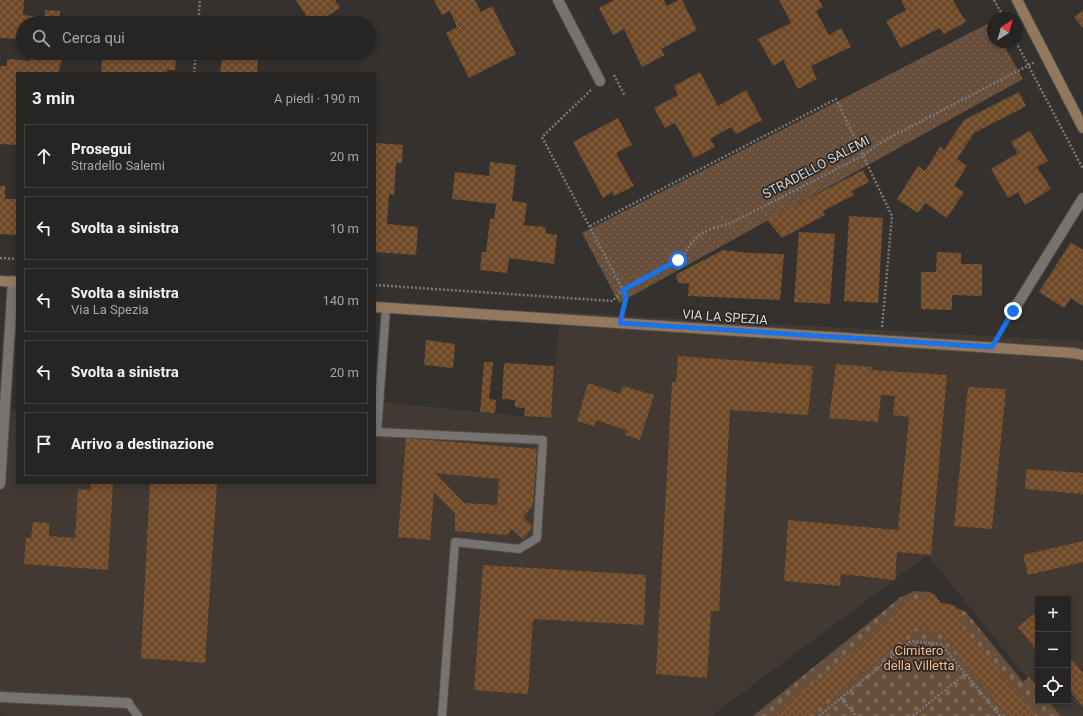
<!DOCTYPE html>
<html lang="it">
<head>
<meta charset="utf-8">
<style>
  body { margin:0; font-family:Roboto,sans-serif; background:#333130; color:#f1f3f6 }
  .controls { position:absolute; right:12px; bottom:12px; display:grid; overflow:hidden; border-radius:0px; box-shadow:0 2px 6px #0003 }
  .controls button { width:36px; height:36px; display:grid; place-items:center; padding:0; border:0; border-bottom:1px solid #434241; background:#272523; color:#f1f3f6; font:20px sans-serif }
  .compass { position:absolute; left:987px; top:12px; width:36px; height:36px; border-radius:50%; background:#272523; box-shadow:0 2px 6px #0003; rotate:37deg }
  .stop { position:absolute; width:12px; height:12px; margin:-9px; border:3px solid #1a73e8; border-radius:50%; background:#fff }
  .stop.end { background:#1a73e8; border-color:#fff; box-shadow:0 1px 4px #0008 }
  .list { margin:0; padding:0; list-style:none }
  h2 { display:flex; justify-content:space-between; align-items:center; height:52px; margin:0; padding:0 16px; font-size:17px }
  h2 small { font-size:13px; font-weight:400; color:#a4a5a6 }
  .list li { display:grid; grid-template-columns:26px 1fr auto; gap:12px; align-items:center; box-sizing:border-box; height:64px; margin:0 8px 8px; padding:0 8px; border:1px solid #434241; border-radius:0px }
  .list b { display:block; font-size:15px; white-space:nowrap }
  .list p { margin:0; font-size:13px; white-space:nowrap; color:#a4a5a6 }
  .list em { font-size:13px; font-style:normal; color:#a4a5a6 }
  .icon { flex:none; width:22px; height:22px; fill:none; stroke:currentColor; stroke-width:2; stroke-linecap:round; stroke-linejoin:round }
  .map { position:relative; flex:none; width:1083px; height:716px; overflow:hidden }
  .search { position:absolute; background:#272523; box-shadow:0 2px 6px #0003; left:16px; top:16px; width:360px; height:44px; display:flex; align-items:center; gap:10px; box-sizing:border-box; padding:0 14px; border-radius:22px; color:#a4a5a6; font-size:15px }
  .panel { position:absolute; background:#272523; box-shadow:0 2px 6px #0003; left:16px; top:72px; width:360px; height:412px; border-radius:0px }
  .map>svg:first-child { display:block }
</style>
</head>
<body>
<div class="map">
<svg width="1083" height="716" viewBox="0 0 1083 716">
  <defs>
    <pattern id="cemetery-stones" width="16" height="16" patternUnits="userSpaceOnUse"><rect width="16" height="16" fill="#674f3c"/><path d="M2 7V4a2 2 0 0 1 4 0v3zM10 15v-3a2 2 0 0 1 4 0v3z" fill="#7c6857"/></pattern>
    <pattern id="park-dots" width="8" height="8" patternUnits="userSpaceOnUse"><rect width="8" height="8" fill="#674f3c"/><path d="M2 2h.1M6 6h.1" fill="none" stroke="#7c6857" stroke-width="1.8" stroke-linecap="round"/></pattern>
    <pattern id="building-cross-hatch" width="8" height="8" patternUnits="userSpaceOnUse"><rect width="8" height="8" fill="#704927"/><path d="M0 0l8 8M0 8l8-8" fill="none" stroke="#846245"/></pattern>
  </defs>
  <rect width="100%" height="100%" fill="#34312f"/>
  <polygon fill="#413932" points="560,312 1083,341 1083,716 1057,716 1045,701 1068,701 1068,599 1038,599 1038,692 928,555 711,716 8,716 0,715 0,410 17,411 17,483 375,483 375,401 550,419"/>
  <path fill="url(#cemetery-stones)" d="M914,591l16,1 7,5 1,3h2v3c11,1 16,5 26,9l57,70 6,-5 9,11v13h10l13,15h-308l148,-119z"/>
  <polygon fill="url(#park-dots)" points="991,22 993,26 993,42 1002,42 1023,79 619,303 582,233"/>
  <g fill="url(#building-cross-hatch)" fill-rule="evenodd">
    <polygon points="0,0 24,0 23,15 45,17 45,10 60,11 60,19 69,20 69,23 23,23 23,39 0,38"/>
    <polygon points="296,0 335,0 340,8 316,23 311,23"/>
    <polygon points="434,0 475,0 481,12 492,6 516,54 469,78 446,33 457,27 450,11 442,15"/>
    <polygon points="614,0 664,0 667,6 679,0 682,0 697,30 661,49 665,55 642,67 624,29 613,35 599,8"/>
    <polygon points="779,0 819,0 823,7 816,11 829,35 841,28 851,47 811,66 817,79 798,89 783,60 773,66 758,39 791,23"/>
    <polygon points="901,0 953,0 966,22 944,34 940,28 901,48 886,21 906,10"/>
    <polygon points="1083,10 1083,28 1074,17"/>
    <polygon points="31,53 64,53 58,73 17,73 17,145 0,144 0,66 7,66 7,59 30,61"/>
    <polygon points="108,53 176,53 175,70 167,70 166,73 101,73 102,60 108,60"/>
    <polygon points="223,53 248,53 247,59 258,60 257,73 220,73"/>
    <polygon points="700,72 718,106 746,90 762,120 736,134 731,127 710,139 715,147 694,158 675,123 665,128 654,108 678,95 674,86"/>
    <polygon points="1019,92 1026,106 974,133 957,159 967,166 954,186 964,192 947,218 925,203 918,213 897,199 918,166 925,171 940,147 944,150 964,120"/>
    <polygon points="618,118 632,145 616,153 634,186 614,196 612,192 603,198 573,142"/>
    <polygon points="1030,131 1048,161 1037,167 1051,189 1025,205 1018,192 1008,198 991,169 1018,153 1011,142"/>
    <polygon points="376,143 403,145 402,163 396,163 394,195 389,194 387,224 418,227 416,255 375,252"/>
    <polygon points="490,162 516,165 512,201 527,203 524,225 546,227 545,233 557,235 554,264 509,258 507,273 480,270 482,252 486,252 490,219 494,219 496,204 452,199 455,172 489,176"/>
    <polygon points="863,170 869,182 852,191 854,195 823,211 825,215 782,238 767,220"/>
    <polygon points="0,186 5,186 5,199 17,199 17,235 0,234"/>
    <polygon points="849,216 883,218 878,303 844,301"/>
    <polygon points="799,232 835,234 830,304 794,302"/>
    <polygon points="1071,242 1083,250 1083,306 1071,298 1064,308 1039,292"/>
    <polygon points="723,250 751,253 784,254 780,300 688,296 689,284 679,283 676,278 677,274"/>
    <polygon points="937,252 961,253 961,264 982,264 982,296 952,295 952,310 921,309 921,272 936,272"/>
    <polygon points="426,340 455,344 453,368 424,365"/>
    <polygon points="678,356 813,366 808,415 730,410 719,611 711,611 707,678 656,674 672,382 676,382"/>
    <polygon points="484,362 493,362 489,399 496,400 495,413 480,412"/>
    <polygon points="504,363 554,366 551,418 524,416 525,408 515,407 515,400 502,399"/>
    <polygon points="836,364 872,367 871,370 947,375 931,555 897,552 895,580 841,574 840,586 784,581 788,520 898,530 909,417 893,415 895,396 881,395 878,422 829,418"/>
    <polygon points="588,383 620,394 623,386 654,395 640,440 625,435 626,430 596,420 594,426 577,421"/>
    <polygon points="968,387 1006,389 992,529 954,526"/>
    <path d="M406,438l131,11 -4,57 -10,11 10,10 -10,12 -11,-10 -5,6 -52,-4v-18l-21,-21 -4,48 -32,-3zM435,473l64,6 -2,26 -33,-2z"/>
    <polygon points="1026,469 1083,473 1083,494 1025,489"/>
    <polygon points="91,483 113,483 108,570 24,564 26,538 31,538 33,522 49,523 49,536 75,538 78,489 90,490"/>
    <polygon points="150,483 217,483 205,663 141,658"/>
    <polygon points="1083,541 1083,562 1028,575 1023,555"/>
    <polygon points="483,565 646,575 644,625 533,619 528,694 474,690"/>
    <polygon points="930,592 935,595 938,600 940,600 940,603 950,604 955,606 965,619 960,623 1036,716 1008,716 938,631 916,629 809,716 773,716 896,616 892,612 905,601 910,600 921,600 921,598 923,598 925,594"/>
    <polygon points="1034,614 1038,619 1038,652 1018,627"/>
    <polygon points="1068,655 1083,673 1083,707 1068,689"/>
  </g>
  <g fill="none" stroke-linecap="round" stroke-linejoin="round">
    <g stroke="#514e4c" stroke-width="10">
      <g id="service">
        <polyline points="386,308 377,432 543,440 537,538 519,549 455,542 442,716"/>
        <polyline points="128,703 138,716"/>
      </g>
    </g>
    <g stroke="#514e4c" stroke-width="12">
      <g id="minor">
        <polyline points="558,0 600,81"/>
        <polyline points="1013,311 1083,198"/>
        <polyline points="0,484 13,281"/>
        <polyline points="0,697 128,703"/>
      </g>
    </g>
    <g stroke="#514e4c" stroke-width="12">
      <g id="secondary">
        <polyline points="1017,0 1083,128"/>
        <polyline points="0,281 17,282"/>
        <polyline points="375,307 1073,353 1083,355"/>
      </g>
    </g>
    <g stroke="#7c7977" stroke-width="2.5" stroke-dasharray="2 2" stroke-linecap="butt">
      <polyline points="994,0 1004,18"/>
      <polyline points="198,23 200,0"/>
      <polyline points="1016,42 1083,169"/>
      <polyline points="194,73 196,53"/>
      <polyline points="614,75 625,96"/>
      <polyline points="591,90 542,137 623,290 626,298 623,311"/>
      <polyline points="590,226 836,99 892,216 882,328"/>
      <polyline points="0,258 17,259"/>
      <path d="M375,285l238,16 7,-9 58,-32c8,-8 14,-19 23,-26 9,-6 21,-8 30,-11l131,-67 23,-16 150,-78"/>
      <polyline points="999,335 1007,322"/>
      <polyline points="841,698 856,716"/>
      <polyline points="819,716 911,641 941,644 1000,716"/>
      <polyline points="913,716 965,674"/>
    </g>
    <use href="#service" stroke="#777370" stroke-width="8"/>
    <use href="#minor" stroke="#777370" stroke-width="10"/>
    <use href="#secondary" stroke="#94785e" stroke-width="10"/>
  </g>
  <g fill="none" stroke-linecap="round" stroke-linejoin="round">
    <polyline stroke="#1a73e8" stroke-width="5" points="678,260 623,290 626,298 620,323 992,347 1013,311"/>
  </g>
  <g text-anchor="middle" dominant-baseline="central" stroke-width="3.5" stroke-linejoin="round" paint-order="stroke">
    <g font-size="13" fill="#d8d6d4" stroke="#2a2725">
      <text transform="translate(816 167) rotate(-28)">STRADELLO SALEMI</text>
      <text transform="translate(725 317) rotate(4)">VIA LA SPEZIA</text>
    </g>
    <g font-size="13" fill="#faba83" stroke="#2a2725">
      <text x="919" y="650">Cimitero<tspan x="919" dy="15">della Villetta</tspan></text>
    </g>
  </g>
</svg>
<div class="controls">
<button>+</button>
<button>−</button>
<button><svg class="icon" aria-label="locate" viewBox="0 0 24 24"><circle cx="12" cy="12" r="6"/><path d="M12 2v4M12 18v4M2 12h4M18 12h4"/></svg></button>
</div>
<svg class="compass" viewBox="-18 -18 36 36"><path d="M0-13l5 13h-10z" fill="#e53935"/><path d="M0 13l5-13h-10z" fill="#a4a5a6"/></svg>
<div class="stop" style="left:678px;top:260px"></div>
<div class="stop end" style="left:1013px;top:311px"></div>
<div class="search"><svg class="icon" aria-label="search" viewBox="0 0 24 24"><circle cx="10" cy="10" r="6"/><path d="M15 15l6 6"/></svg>Cerca qui</div>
<section class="panel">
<h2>3 min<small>A piedi · 190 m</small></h2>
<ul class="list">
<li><svg class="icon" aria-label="ahead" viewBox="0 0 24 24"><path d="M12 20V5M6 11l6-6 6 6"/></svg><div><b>Prosegui</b><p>Stradello Salemi</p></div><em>20 m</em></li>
<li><svg class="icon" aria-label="left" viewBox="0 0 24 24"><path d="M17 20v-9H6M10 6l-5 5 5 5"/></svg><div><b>Svolta a sinistra</b></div><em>10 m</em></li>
<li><svg class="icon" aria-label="left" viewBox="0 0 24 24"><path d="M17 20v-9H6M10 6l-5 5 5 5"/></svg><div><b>Svolta a sinistra</b><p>Via La Spezia</p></div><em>140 m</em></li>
<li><svg class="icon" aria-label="left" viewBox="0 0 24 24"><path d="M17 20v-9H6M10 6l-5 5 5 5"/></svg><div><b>Svolta a sinistra</b></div><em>20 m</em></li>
<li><svg class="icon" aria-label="arrive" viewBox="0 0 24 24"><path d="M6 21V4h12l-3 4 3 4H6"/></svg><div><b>Arrivo a destinazione</b></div></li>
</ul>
</section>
</div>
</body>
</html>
